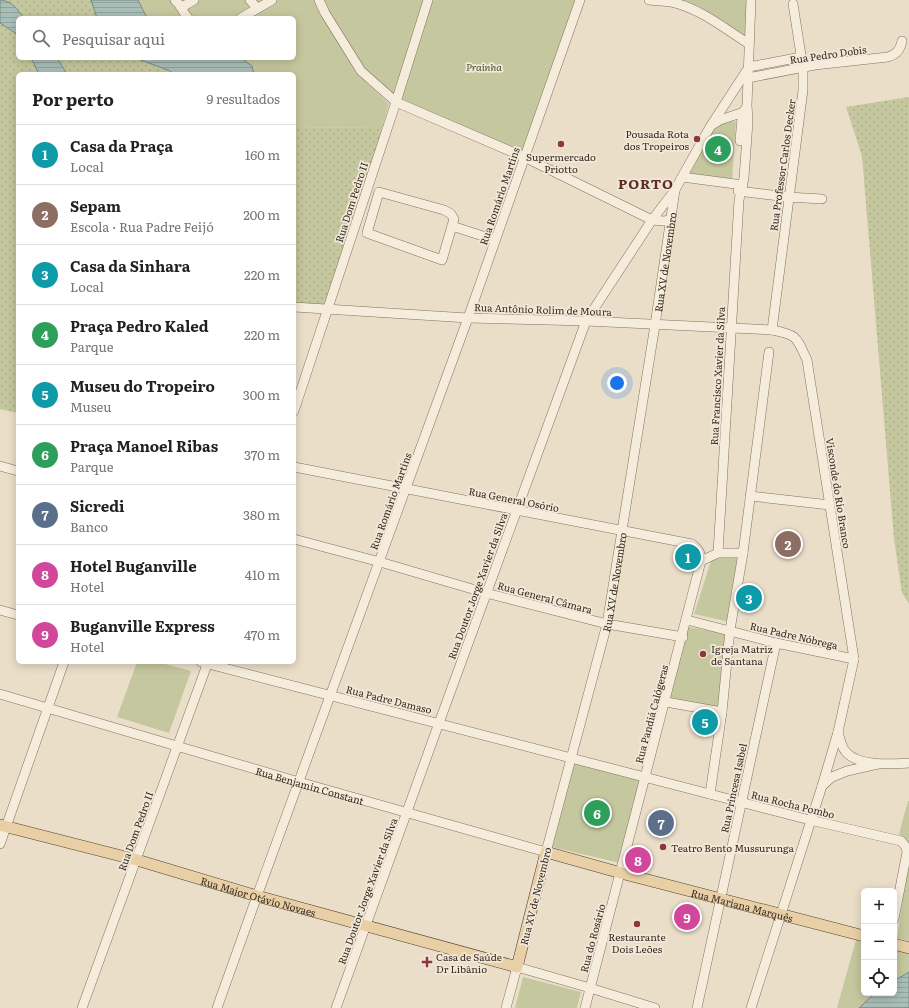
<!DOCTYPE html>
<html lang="pt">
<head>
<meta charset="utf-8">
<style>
  body { margin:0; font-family:Literata,serif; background:#f6f6f6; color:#202124 }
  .controls { position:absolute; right:12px; bottom:12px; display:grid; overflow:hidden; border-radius:6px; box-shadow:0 2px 10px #0003 }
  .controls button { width:36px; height:36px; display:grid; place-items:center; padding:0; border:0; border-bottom:1px solid #e0e0e0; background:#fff; color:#202124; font:20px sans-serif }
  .you { position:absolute; left:617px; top:383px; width:14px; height:14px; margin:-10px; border:3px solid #fff; border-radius:50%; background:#1a73e8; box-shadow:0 0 0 6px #1a73e833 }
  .badge { display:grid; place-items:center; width:26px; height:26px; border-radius:50%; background:#2563eb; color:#fff; font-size:13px; font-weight:700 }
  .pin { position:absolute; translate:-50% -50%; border:2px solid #fff; box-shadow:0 1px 4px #0006 }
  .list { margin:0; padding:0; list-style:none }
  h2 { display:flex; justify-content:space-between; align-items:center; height:52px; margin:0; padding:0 16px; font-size:17px }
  h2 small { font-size:13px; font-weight:400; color:#757577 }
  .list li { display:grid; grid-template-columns:26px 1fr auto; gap:12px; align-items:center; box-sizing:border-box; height:60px; padding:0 16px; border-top:1px solid #e0e0e0 }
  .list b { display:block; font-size:15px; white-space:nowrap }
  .list p { margin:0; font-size:13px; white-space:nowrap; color:#757577 }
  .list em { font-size:13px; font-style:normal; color:#757577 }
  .icon { flex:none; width:22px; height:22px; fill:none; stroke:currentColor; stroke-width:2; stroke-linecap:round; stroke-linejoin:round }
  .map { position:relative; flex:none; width:909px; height:1008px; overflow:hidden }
  .search { position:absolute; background:#fff; box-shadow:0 2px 10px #0003; left:16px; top:16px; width:280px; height:44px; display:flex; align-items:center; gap:10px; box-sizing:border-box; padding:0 14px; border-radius:6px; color:#757577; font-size:15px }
  .panel { position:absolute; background:#fff; box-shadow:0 2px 10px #0003; left:16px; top:72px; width:280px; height:592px; border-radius:6px }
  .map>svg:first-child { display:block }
</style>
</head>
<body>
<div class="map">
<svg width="909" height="1008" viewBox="0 0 909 1008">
  <defs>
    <pattern id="grass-dots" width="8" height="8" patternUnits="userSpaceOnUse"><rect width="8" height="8" fill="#c5c79e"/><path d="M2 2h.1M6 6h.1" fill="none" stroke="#aaab88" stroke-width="1.8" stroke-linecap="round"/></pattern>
    <pattern id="water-rules" width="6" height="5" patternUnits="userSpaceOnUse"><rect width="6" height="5" fill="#a9beb7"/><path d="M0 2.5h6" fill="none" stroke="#92a39d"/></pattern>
  </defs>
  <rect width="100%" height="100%" fill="#eadec9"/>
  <g fill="url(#grass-dots)">
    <polygon points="6,0 91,0 97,18 24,18 12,4"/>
    <path d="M0,23c20,14 18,11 18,35h13l8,16h-21v339l-18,-4z"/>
    <polygon points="57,58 135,58 168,70 174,74 67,74"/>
    <polygon points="909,97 909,604 902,593 894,539 862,156 846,107"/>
    <polygon points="294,127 382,128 333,309 294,305"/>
  </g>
  <g fill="#c5c79e">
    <polygon points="138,0 317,0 316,5 356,73 389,104 382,128 294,127 294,74 254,74 252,66 241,58 294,58 294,18 147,18"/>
    <polygon points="324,0 577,0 523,155 395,96 364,69 324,3"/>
    <polygon points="660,0 748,0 747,37"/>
    <polygon points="727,120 736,122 732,180 686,175 717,123"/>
    <polygon points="712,558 738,558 730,622 694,614"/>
    <polygon points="688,627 729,634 720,710 669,700"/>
    <polygon points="137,662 158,662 191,671 169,733 117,717"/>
    <polygon points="572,760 644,778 620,863 552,847"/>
    <polygon points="908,801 909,801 909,845 899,834"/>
    <polygon points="909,859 909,941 897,938"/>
    <polygon points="857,936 864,938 864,993 894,993 894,946 909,950 909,1008 837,1008"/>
    <polygon points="523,977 581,992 577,1008 515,1008"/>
  </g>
  <g fill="url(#water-rules)" stroke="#718c83">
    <path d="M0,0c12,0 17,10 24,18h-6v20l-3,-5 -15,-10z"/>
    <polygon points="91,0 138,0 147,18 97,18"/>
    <polygon points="31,58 57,58 67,74 39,74"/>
    <polygon points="135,58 241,58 252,66 254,74 174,74 168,70"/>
    <polygon points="909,972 909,1008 859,1008 875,993 894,993 894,981"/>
  </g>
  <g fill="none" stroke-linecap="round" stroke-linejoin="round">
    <g stroke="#847060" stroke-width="10">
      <g id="minor">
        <path d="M175,0c7,6 7,12 13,18"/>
        <polyline points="250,0 257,8"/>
        <polyline points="319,0 325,13 361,71 396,102 524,157 652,220 664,221 670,220"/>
        <path d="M649,0c7,1 15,1 22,2 29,6 54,27 78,42"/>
        <polyline points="182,7 194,0"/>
        <polyline points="241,18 272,0"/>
        <path d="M748,78l67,-13 73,-8c9,-3 12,-7 14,-16"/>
        <polyline points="712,125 720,120 747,111"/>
        <polyline points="740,141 742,118 745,109"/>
        <polyline points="682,177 743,185"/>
        <polyline points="738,191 788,197 822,199"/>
        <polygon points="379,192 444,210 451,214 454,219 442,260 367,233"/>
        <polyline points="452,226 495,240"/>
        <path d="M294,307l174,11 118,3 186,9c26,5 24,7 35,30l47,299 -16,73 -16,54"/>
        <polyline points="772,330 803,90 803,68 793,4"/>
        <polyline points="294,411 396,102 428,0"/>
        <polyline points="0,466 18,471"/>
        <path d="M294,467l398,77c7,6 9,9 9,17l-116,447"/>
        <polyline points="750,496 830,505"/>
        <polyline points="294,539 380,562 486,593 607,624 683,637"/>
        <polyline points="718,553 739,200 744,178 748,122 747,105 751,0"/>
        <polyline points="701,561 718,553 743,553"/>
        <polyline points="0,610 18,615"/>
        <polyline points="687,620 776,643 854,659"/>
        <polyline points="201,662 810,820 901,841 906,847 907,852 894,919"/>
        <path id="s1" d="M0,694l299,88 247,70 61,-228 48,-299 20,-135"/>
        <polyline points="666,702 722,712"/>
        <path d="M838,732c2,6 3,15 8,20 13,15 46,12 63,11"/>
        <polyline points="710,794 722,712 730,630 743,553 769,352"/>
        <polyline points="0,844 64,662"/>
        <polyline points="82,1008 208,662"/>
        <polyline points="217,1008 257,896 468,318 580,0"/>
        <polyline points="336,1008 439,723 586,321 652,220 675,190 682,177 710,127 749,67 801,57"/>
        <polyline points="506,1008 517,967 590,988 655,1008"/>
        <polyline points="697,1008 776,643"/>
        <polyline points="751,1008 822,786 832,777 847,771 878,764"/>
      </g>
    </g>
    <g stroke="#524033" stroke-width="12">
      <g id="major">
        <path id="s2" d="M0,825l137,35 120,36 260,71 29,-115 75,21 243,63"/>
        <polyline points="894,944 909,948"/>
      </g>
    </g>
    <use href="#minor" stroke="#f5ecdb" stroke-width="9"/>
    <use href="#major" stroke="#e8cfa6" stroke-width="11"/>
  </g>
  <g fill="#8c373d" stroke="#f2e8d8" stroke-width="1.5">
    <circle cx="697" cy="139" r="4"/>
    <circle cx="561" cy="144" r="4"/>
    <circle cx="703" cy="654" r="4"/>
    <circle cx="663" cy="847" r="4"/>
    <circle cx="637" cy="924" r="4"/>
    <path d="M425 956h4v4h4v4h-4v4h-4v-4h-4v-4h4z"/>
  </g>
  <g text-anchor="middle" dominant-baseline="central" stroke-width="3.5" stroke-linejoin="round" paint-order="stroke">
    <g font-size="10" fill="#362a21" stroke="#f2e8d8">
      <text transform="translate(828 54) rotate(-8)">Rua Pedro Dobis</text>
      <text transform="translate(782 165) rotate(-82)">Rua Professor Carlos Decker</text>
      <text transform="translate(499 196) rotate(-71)">Rua Romário Martins</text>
      <text transform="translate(351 202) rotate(-72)">Rua Dom Pedro II</text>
      <text stroke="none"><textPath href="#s1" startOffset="1171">Rua XV de Novembro</textPath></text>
      <text transform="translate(543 309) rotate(2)">Rua Antônio Rolim de Moura</text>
      <text transform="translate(717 376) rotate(-87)">Rua Francisco Xavier da Silva</text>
      <text transform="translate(839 493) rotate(81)">Visconde do Rio Branco</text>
      <text transform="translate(514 499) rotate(11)">Rua General Osório</text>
      <text transform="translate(390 501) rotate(-70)">Rua Romário Martins</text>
      <text stroke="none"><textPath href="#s1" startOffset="847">Rua XV de Novembro</textPath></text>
      <text transform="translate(477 586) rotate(-70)">Rua Doutor Jorge Xavier da Silva</text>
      <text transform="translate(545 597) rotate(15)">Rua General Câmara</text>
      <text transform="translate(794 635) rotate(13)">Rua Padre Nóbrega</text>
      <text transform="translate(389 699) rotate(14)">Rua Padre Damaso</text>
      <text transform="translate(651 714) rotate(-75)">Rua Pandiá Calógeras</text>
      <text stroke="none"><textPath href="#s1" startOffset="323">Rua Benjamin Constant</textPath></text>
      <text transform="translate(733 788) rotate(-78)">Rua Princesa Isabel</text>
      <text transform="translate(793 804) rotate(14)">Rua Rocha Pombo</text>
      <text transform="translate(135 831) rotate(-70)">Rua Dom Pedro II</text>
      <text transform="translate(367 891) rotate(-70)">Rua Doutor Jorge Xavier da Silva</text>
      <text stroke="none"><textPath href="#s2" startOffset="268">Rua Major Otávio Novaes</textPath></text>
      <text transform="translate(535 896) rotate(-76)">Rua XV de Novembro</text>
      <text stroke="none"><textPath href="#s2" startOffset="858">Rua Mariana Marquês</textPath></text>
      <text transform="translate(592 938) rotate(-75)">Rua do Rosário</text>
    </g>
    <g font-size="10" font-style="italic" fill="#49502a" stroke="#f2e8d8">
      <text x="484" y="66">Prainha</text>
    </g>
    <g font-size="10" fill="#362a21" stroke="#f2e8d8" text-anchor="start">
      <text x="689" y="133" text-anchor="end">Pousada Rota<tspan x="689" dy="12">dos Tropeiros</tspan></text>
      <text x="561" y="156" text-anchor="middle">Supermercado<tspan x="561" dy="12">Priotto</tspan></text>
      <text x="711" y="648">Igreja Matriz<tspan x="711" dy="12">de Santana</tspan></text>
      <text x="671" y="847">Teatro Bento Mussurunga</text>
      <text x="637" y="936" text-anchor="middle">Restaurante<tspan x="637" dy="12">Dois Leões</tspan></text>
      <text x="436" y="956">Casa de Saúde<tspan x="436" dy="12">Dr Libânio</tspan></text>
    </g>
    <g font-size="14" font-weight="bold" letter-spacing="1" fill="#5e2e26" stroke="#f2e8d8">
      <text x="646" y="183">PORTO</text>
    </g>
  </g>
</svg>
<div class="controls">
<button>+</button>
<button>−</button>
<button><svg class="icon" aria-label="locate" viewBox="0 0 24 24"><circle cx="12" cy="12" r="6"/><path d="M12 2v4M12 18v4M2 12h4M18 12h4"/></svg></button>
</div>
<div class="you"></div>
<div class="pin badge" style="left:688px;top:557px;background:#0f9aa8">1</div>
<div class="pin badge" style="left:788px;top:544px;background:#8d6e63">2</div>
<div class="pin badge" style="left:749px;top:598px;background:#0f9aa8">3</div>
<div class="pin badge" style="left:718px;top:149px;background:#2e9e5b">4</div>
<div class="pin badge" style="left:705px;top:722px;background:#0f9aa8">5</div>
<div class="pin badge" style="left:597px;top:813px;background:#2e9e5b">6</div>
<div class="pin badge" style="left:661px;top:823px;background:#5c6f8a">7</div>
<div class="pin badge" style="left:638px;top:860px;background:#d1479c">8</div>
<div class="pin badge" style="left:687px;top:917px;background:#d1479c">9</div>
<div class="search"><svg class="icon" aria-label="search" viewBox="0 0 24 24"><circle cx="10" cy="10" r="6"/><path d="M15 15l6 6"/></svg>Pesquisar aqui</div>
<section class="panel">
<h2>Por perto<small>9 resultados</small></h2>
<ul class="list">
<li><span class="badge" style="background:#0f9aa8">1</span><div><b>Casa da Praça</b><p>Local</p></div><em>160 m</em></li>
<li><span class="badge" style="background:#8d6e63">2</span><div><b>Sepam</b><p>Escola · Rua Padre Feijó</p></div><em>200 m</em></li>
<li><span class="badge" style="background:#0f9aa8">3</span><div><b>Casa da Sinhara</b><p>Local</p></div><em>220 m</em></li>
<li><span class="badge" style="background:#2e9e5b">4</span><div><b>Praça Pedro Kaled</b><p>Parque</p></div><em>220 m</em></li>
<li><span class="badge" style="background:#0f9aa8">5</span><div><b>Museu do Tropeiro</b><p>Museu</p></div><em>300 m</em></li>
<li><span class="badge" style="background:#2e9e5b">6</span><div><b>Praça Manoel Ribas</b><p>Parque</p></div><em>370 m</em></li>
<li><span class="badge" style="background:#5c6f8a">7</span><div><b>Sicredi</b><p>Banco</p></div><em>380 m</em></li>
<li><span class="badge" style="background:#d1479c">8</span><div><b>Hotel Buganville</b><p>Hotel</p></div><em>410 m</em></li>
<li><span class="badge" style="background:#d1479c">9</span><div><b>Buganville Express</b><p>Hotel</p></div><em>470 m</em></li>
</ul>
</section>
</div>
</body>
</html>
